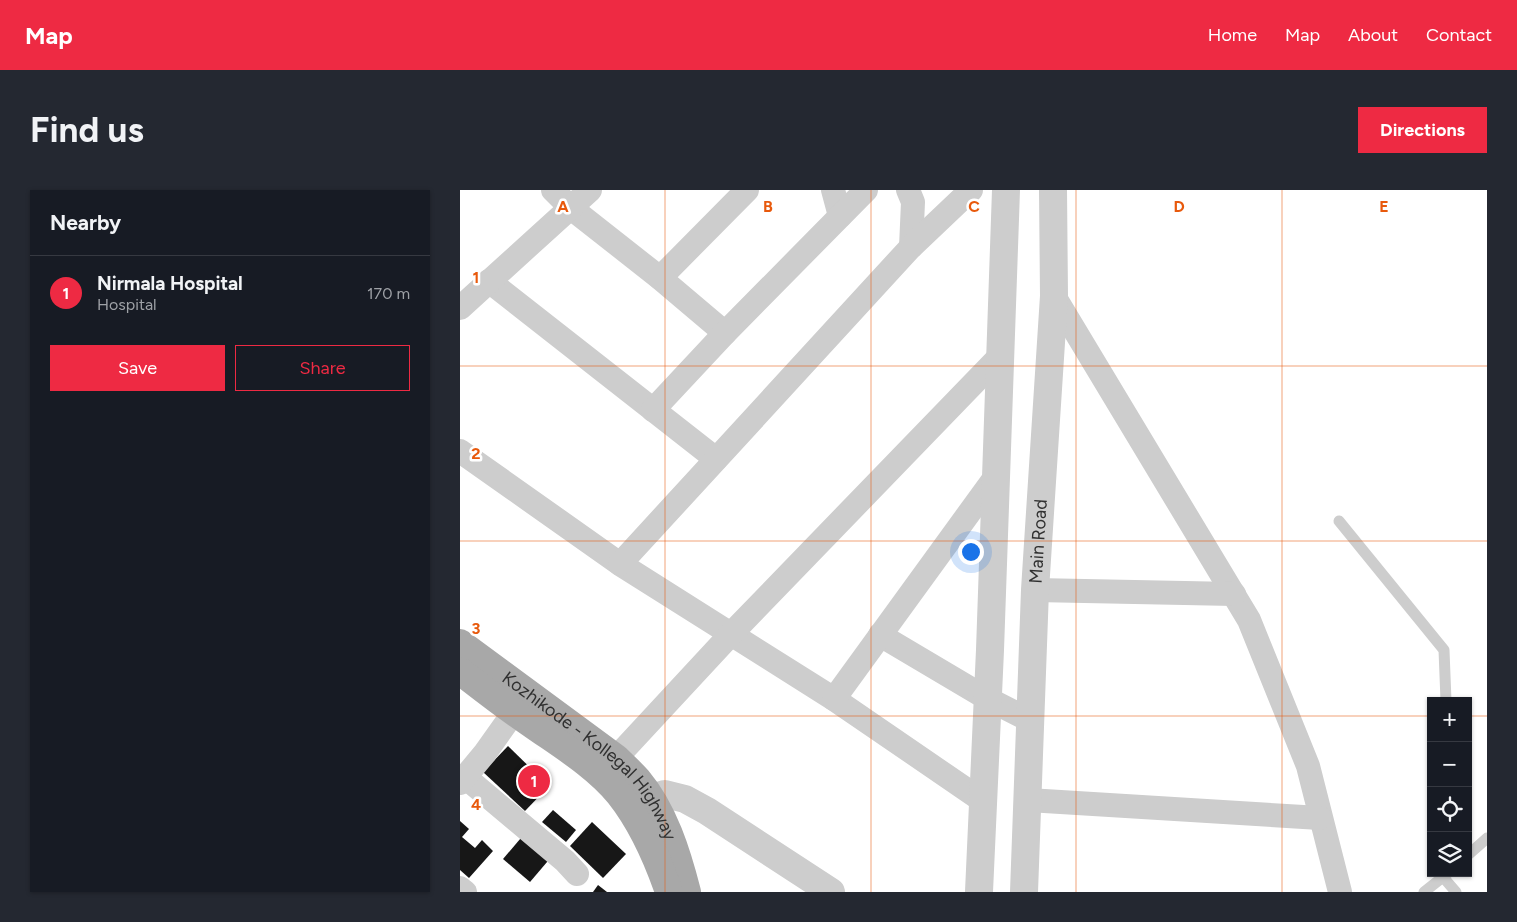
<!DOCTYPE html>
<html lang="en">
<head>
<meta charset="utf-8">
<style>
  body { margin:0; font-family:Figtree,sans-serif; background:#242831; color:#f1f3f6 }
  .controls { position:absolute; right:15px; bottom:15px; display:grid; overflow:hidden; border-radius:0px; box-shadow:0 1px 4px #0004 }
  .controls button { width:45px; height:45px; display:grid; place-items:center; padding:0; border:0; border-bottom:1px solid #363941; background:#171b24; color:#f1f3f6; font:25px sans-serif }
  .you { position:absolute; left:510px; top:361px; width:18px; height:18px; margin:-12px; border:4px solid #fff; border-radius:50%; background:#1a73e8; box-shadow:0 0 0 8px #1a73e833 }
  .badge { display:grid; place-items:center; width:32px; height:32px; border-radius:50%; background:#ee2a43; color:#fff; font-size:16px; font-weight:700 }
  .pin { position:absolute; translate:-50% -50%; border:2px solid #fff; box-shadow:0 1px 5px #0006 }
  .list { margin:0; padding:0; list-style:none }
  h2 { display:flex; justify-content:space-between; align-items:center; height:65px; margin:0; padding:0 20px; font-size:21px }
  h2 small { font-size:16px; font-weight:400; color:#9ea1a6 }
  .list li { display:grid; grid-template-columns:32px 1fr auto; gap:15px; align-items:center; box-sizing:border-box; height:75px; padding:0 20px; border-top:1px solid #363941 }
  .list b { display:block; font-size:19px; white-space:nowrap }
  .list p { margin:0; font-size:16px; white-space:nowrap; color:#9ea1a6 }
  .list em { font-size:16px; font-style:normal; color:#9ea1a6 }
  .actions { display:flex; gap:10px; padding:15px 20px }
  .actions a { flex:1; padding:11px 0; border:1px solid #ee2a43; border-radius:0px; text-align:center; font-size:18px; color:#ee2a43 }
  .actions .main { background:#ee2a43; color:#fff }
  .icon { flex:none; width:28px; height:28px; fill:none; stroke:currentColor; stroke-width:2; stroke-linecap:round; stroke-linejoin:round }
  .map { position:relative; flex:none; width:1027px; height:702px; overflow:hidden; border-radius:0px }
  header { display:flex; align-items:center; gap:30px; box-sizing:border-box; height:70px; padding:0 25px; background:#ee2a43; color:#fff }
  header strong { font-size:24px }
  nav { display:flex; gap:28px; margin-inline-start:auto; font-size:18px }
  .intro { display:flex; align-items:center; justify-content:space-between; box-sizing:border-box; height:120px; padding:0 30px }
  h1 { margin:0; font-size:35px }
  .button { padding:12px 22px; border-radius:0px; background:#ee2a43; color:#fff; font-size:18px; font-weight:700 }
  main { display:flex; gap:30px; padding:0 30px }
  aside { flex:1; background:#171b24; border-radius:0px; box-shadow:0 1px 4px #0004 }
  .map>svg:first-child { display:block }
</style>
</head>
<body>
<header>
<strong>Map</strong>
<nav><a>Home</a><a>Map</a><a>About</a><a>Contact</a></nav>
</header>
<div class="intro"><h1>Find us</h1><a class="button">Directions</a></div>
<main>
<aside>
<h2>Nearby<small></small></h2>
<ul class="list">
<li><span class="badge">1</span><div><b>Nirmala Hospital</b><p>Hospital</p></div><em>170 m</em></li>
</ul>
<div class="actions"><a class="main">Save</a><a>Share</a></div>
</aside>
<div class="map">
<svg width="1027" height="702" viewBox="0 0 1027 702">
  <rect width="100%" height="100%" fill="#fff"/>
  <g fill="#171717">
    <polygon points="48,556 89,596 65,621 23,582"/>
    <polygon points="93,620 116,640 106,652 82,632"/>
    <polygon points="0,631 9,639 2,647 15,658 22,650 33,661 9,688 0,680"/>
    <polygon points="132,632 166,664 143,688 110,656"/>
    <polygon points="66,642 93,665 70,692 43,669"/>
    <polygon points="138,695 147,702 133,702"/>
  </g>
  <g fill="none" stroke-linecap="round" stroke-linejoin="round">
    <g stroke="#cdcdcd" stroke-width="11">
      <polyline points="879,331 984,460 986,511"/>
      <polyline points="1008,665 1027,648"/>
      <polyline points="983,687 996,702"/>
      <polyline points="964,702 988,683"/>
    </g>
    <g stroke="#cdcdcd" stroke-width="24">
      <polyline points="93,0 111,18 200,88 265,143"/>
      <polyline points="373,0 380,26"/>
      <polyline points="448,0 453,12 451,57"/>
      <polyline points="200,88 287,0"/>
      <polyline points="29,91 256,269"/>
      <polyline points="594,106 789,430 848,576 880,702"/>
      <polyline points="0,118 130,0"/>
      <polyline points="193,220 265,143 406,0"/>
      <polyline points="0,261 160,374 374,509 523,611"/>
      <polyline points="160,374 451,57 511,0"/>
      <polyline points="575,400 774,404"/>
      <polyline points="420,445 528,509 571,531"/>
      <polyline points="374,509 536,286"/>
      <polyline points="156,568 271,444 540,166"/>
      <polyline points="5,587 105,671 117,684"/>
      <polyline points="0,593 25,563 64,508"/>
      <polyline points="568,610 860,628"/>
      <polyline points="0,698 5,702"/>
    </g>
    <g stroke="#cdcdcd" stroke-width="28">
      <polyline points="171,620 195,607 205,604 225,609 247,621 371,702"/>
      <polyline points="519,702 530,460 546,0"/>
      <path id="s1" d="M564,702l11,-302 19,-294 -1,-106"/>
    </g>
    <g stroke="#a8a8a8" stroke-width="28">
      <path id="s2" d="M0,453l156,115c7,7 15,14 22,22 26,31 39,73 49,112"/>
      <path d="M0,481c23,18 46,36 70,52 31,22 65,42 89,71 23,29 38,63 50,98"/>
    </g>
  </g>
  <path fill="none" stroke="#e8590c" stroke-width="1" stroke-opacity="0.55" d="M205,0v702M411,0v702M616,0v702M822,0v702M0,176h1027M0,351h1027M0,526h971M1008,526h19"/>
  <g text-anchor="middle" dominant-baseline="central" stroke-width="5" stroke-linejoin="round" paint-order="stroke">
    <g font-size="18" fill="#303030" stroke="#fff">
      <text stroke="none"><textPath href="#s1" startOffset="351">Main Road</textPath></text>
      <text stroke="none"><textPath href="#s2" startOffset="174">Kozhikode - Kollegal Highway</textPath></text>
    </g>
  </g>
  <g font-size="16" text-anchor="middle" font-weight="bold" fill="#e8590c" stroke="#fff" stroke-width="5" stroke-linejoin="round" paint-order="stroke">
    <text x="103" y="22">A</text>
    <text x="308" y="22">B</text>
    <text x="514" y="22">C</text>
    <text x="719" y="22">D</text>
    <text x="924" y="22">E</text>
    <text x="16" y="93">1</text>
    <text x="16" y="269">2</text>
    <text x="16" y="444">3</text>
    <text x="16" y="620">4</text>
  </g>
</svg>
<div class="controls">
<button>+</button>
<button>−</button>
<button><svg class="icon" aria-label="locate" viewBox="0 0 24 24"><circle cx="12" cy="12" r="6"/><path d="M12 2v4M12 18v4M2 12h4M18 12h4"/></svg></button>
<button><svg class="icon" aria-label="layers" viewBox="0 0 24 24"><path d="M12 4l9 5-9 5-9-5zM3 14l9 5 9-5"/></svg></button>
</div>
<div class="you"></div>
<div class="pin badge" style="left:74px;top:591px">1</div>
</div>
</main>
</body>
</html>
